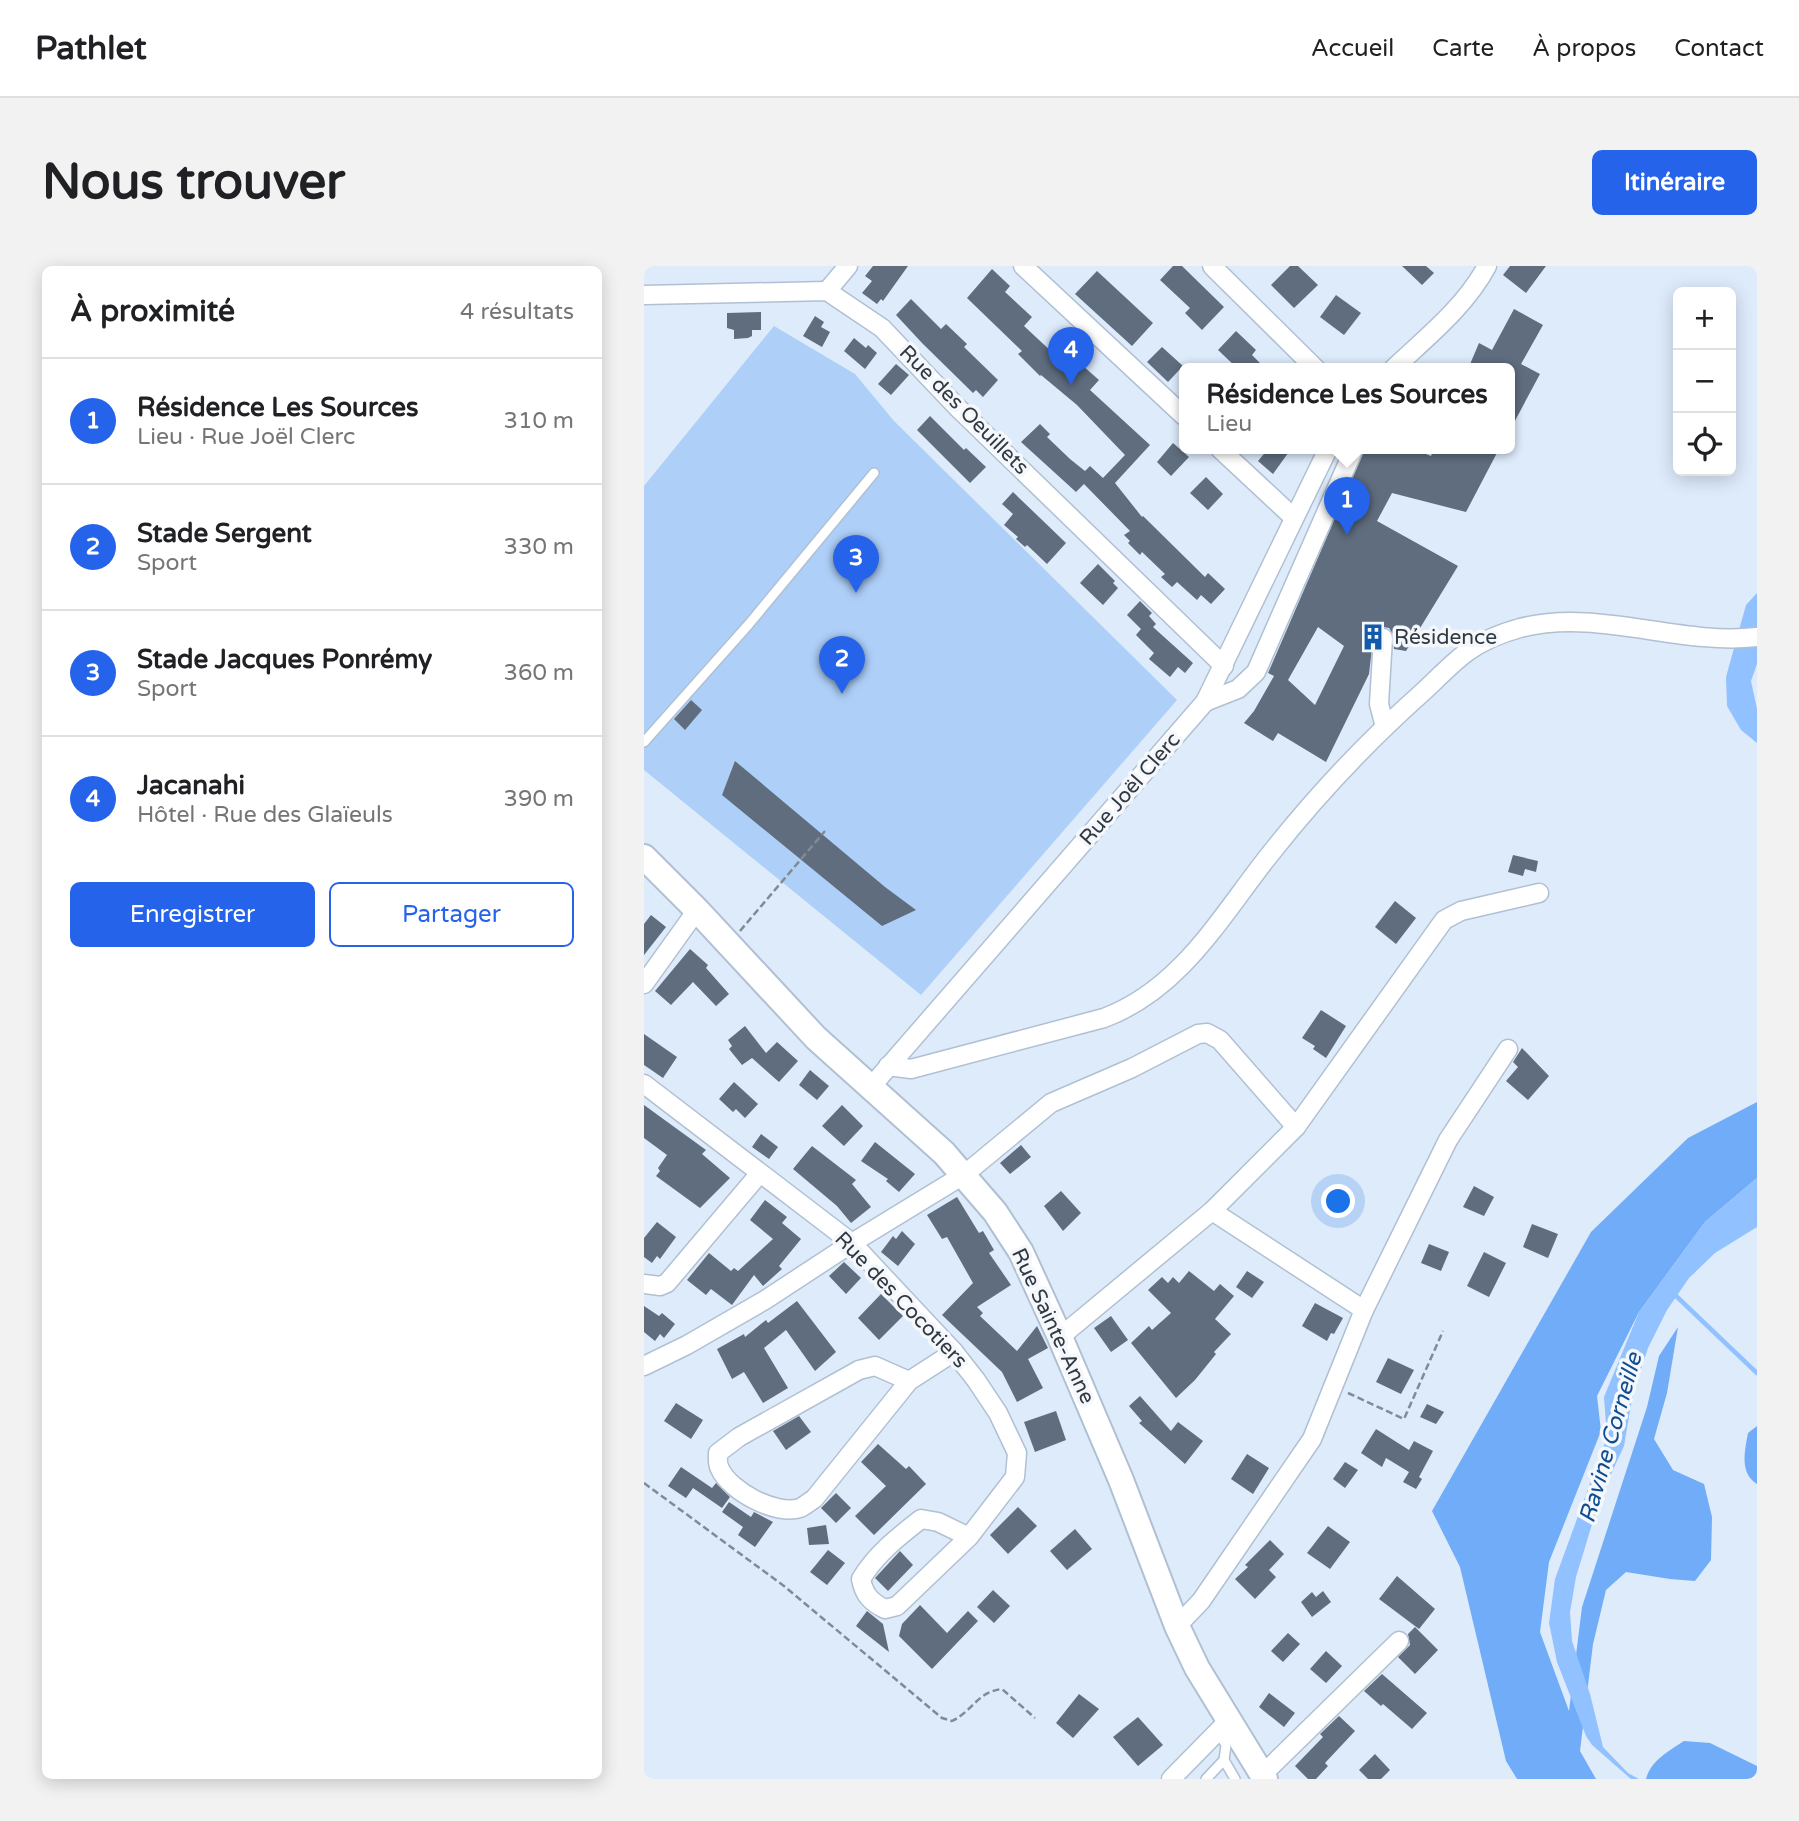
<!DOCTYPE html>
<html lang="fr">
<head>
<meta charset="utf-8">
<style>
  body { margin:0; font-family:"Varela Round",sans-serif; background:#f2f2f2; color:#202124 }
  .controls { position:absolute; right:21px; top:21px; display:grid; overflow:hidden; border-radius:10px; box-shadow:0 4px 18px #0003 }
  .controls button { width:63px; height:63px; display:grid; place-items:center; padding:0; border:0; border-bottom:2px solid #e0e0e0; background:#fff; color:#202124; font:35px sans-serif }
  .you { position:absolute; left:695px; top:936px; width:24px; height:24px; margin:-18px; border:5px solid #fff; border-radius:50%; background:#1a73e8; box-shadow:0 0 0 10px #1a73e833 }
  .badge { display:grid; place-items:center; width:46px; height:46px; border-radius:50%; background:#2563eb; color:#fff; font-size:23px; font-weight:700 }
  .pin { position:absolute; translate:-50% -58px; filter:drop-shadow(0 2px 4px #0008) }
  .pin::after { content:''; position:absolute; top:37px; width:24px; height:21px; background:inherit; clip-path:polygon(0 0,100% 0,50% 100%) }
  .popup { position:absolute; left:535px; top:97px; width:336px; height:91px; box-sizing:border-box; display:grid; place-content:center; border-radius:10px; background:#fff; filter:drop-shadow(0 2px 5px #0005); font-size:23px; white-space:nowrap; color:#757577 }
  .popup b { font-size:26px; color:#202124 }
  .popup::after { content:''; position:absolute; left:50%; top:100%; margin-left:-14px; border:14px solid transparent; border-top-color:#fff }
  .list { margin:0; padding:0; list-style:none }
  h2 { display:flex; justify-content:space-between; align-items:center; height:91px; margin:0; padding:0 28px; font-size:30px }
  h2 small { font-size:23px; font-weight:400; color:#757577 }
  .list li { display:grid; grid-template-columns:46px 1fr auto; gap:21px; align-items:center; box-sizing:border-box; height:126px; padding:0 28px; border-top:2px solid #e0e0e0 }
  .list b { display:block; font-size:26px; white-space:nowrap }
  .list p { margin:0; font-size:23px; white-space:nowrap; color:#757577 }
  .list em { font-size:23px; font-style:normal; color:#757577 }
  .actions { display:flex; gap:14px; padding:21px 28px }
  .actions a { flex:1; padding:16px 0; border:2px solid #2563eb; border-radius:10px; text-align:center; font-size:24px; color:#2563eb }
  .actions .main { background:#2563eb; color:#fff }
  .icon { flex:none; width:38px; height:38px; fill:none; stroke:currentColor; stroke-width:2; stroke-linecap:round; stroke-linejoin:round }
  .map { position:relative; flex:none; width:1113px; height:1513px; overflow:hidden; border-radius:10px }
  header { display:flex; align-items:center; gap:42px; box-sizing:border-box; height:98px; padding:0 35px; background:#fff; border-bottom:2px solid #e0e0e0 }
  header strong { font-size:33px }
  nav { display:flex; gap:38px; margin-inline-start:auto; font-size:24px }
  .intro { display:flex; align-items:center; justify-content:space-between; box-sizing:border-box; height:168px; padding:0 42px }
  h1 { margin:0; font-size:49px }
  .button { padding:18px 32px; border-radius:10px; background:#2563eb; color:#fff; font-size:24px; font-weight:700 }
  main { display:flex; gap:42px; padding:0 42px }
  aside { flex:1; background:#fff; border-radius:10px; box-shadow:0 4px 18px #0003 }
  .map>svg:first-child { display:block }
</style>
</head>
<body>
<header>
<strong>Pathlet</strong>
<nav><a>Accueil</a><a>Carte</a><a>À propos</a><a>Contact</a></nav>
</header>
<div class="intro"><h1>Nous trouver</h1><a class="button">Itinéraire</a></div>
<main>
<aside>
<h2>À proximité<small>4 résultats</small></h2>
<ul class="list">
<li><span class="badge">1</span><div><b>Résidence Les Sources</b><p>Lieu · Rue Joël Clerc</p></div><em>310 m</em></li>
<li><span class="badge">2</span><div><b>Stade Sergent</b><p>Sport</p></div><em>330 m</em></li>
<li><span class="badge">3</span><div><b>Stade Jacques Ponrémy</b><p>Sport</p></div><em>360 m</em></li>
<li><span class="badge">4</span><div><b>Jacanahi</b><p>Hôtel · Rue des Glaïeuls</p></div><em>390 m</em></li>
</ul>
<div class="actions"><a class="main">Enregistrer</a><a>Partager</a></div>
</aside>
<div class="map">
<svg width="1113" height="1513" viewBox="0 0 1113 1513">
  <rect width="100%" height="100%" fill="#deebfb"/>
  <polygon fill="#aecff8" points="130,60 211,108 250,155 533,434 277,729 0,504 0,220"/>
  <g fill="#70acf8">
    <polygon points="1113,836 1113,912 1061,956 995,1046 953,1130 957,1165 905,1296 896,1366 925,1445 938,1341 1003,1141 1015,1090 1034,1061 1023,1127 1010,1173 1029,1204 1060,1218 1068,1251 1067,1294 1051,1315 1026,1313 982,1306 962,1324 949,1378 936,1485 952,1513 873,1513 862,1495 816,1301 788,1245 947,966 1044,872"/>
    <path d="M1113,1160v58c-18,-11 -12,-34 -9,-51z"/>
    <path d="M1040,1475l26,2 47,23v13h-111c5,-19 23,-28 38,-38z"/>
  </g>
  <g fill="#91c1ff">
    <polygon points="1113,327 1113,398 1107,415 1113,443 1113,477 1097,464 1083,440 1082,411 1102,339"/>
    <polygon points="1113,912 1113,961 1071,987 1045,1012 1023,1044 1004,1082 989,1127 980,1180 956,1232 932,1311 926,1346 928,1375 946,1428 959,1481 984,1507 995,1513 987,1513 948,1479 942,1470 913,1396 905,1357 911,1313 963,1171 960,1131 995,1046 1061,956"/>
  </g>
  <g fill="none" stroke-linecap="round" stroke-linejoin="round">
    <polyline stroke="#91c1ff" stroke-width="4.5" points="1030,1028 1113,1107"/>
  </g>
  <g fill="#5f6d7f" fill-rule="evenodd">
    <polygon points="229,0 264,0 239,35 237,33 233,38 218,27 228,15 221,10"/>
    <polygon points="529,0 538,0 580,41 558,64 541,47 546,42 516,14"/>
    <polygon points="646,0 654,0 674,19 650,42 627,19"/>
    <polygon points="758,0 782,0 790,7 778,19"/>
    <polygon points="866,0 902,0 882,27 859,9"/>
    <polygon points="348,3 366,20 361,26 388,51 380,60 423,100 430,92 455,114 446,124 506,179 471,217 498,251 499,250 561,311 564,307 581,323 567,338 557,329 553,334 533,316 528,321 517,311 521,308 498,286 496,289 484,277 486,275 480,269 486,265 440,218 432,226 377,176 396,158 406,168 403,171 426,193 441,205 446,200 459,212 481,189 433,139 397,109 396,110 374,88 378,85 323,32"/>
    <polygon points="453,5 509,57 488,80 431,28"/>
    <polygon points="692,29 717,47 700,69 676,51"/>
    <polygon points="267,33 297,63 302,58 323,78 320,81 354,114 339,131 332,124 329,127 278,77 252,49"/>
    <polygon points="870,43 899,59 877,98 896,108 866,164 866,103 824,103 835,77 848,84"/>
    <polygon points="117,46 117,64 108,64 108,70 104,72 90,73 90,64 83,62 83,47"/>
    <polygon points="171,50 180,56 177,61 186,66 178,81 159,70"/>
    <polygon points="592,65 612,84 608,89 622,103 594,103 574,84"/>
    <polygon points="210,72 222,82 224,79 233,87 221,103 200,85"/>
    <polygon points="518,81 539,100 524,116 503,96"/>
    <polygon points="252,98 265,109 247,129 234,118"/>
    <polygon points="286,150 320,184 322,182 342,201 326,217 273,164"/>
    <polygon points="529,177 545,191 527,210 513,196"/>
    <polygon points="624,183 647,183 629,208 614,195"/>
    <path d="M721,183h48l18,7 3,-7h65l-33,63 -74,-19 -15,28 81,45 -52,85 -12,-2 -1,-15 -4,-6 -6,-1 -9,4 -5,43 -43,88 -48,-29 -5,8 -29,-18 10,-12 20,-35 -6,-3zM674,361l26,19 -29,59 -27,-25z"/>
    <polygon points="562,211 579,228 564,244 546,227"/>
    <polygon points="369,226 422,277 403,298 383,279 381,281 372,273 374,271 360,259 369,248 358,238"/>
    <polygon points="454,298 471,315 469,317 474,322 459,339 436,317"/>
    <polygon points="496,335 508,347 505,350 512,358 509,361 549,397 541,407 534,401 526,411 505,393 510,387 492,369 497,363 483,349"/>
    <polygon points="47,434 58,444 41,464 30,453"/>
    <polygon points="91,495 241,621 272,644 238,660 78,529"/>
    <polygon points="869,589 894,595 892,606 881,603 879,610 864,606"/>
    <polygon points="751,635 772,652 752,678 731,661"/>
    <polygon points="7,649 22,661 0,689 0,658"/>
    <polygon points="46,683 64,699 62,702 85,728 72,740 49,716 27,739 11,725"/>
    <polygon points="677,744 702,760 682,792 669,783 671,780 658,772"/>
    <polygon points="101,760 122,787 133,776 154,795 135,816 108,792 98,799 85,783 88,780 84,774"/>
    <polygon points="0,768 33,791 19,812 0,799"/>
    <polygon points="878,782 905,810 884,834 862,815 874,801 869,796"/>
    <polygon points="166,804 185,820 173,834 155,819"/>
    <polygon points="90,816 114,838 101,852 92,843 89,846 75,833"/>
    <polygon points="0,839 62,884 58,888 86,912 56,942 12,910 16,905 14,902 23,889 0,872"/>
    <polygon points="198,839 219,860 200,880 178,860"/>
    <polygon points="117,868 134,881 125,893 108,881"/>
    <polygon points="231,876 271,908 255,926 242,915 244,913 217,895"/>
    <polygon points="377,879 387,891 366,908 356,897"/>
    <polygon points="168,880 212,914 208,918 227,941 207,957 193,940 149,903"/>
    <polygon points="830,920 850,931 840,950 819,941"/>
    <polygon points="417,925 437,947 419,965 400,940"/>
    <polygon points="313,931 335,967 339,965 350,984 345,987 367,1019 333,1041 339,1047 336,1050 373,1085 393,1060 404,1082 384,1093 399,1122 373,1136 358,1106 298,1049 329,1017 303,971 298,973 283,949"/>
    <polygon points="121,934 143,951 138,957 157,973 135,1000 138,1003 119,1020 110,1009 88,1039 67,1023 62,1029 43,1014 65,987 87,1005 90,1002 94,1005 129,973 106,954"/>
    <polygon points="13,956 32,971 16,993 13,990 8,997 0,991 0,972"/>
    <polygon points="888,958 914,968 904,992 879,981"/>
    <polygon points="258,965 271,978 254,1000 237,986 249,970 252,973"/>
    <polygon points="785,978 805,986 797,1005 777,997"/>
    <polygon points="840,986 862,997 845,1031 823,1020"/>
    <polygon points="200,996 217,1012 202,1028 185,1010"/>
    <polygon points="545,1005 570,1025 576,1018 590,1030 571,1053 587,1068 570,1086 572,1088 551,1114 532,1132 487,1077 505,1060 508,1064 527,1047 504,1024 518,1011 524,1017 529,1011 535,1017"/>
    <polygon points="603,1005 620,1016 608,1032 592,1021"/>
    <polygon points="237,1028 259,1050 235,1074 214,1052"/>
    <polygon points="153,1035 192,1086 171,1105 142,1064 120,1082 144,1122 119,1137 100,1106 88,1113 73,1083 100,1068 101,1071 122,1054 124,1057"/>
    <polygon points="671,1037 699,1052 690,1068 687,1067 683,1075 658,1060"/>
    <polygon points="0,1040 15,1050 18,1047 31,1058 20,1072 16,1068 11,1075 0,1066"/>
    <polygon points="467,1050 484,1074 467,1086 450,1062"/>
    <polygon points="744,1092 770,1104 757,1128 732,1116"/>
    <polygon points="496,1130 527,1165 534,1156 559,1175 541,1198 495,1157 498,1155 485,1140"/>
    <polygon points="32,1137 59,1154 47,1173 20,1155"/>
    <polygon points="783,1138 800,1146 792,1158 776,1151"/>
    <polygon points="412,1145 422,1174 391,1186 380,1156"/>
    <polygon points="155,1150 167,1166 142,1184 129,1165"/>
    <polygon points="732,1163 765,1184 770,1175 789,1185 775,1211 778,1213 772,1223 759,1216 765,1206 742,1192 738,1201 717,1187"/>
    <polygon points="234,1178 262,1203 265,1200 282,1218 230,1269 211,1250 242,1220 217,1196"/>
    <polygon points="603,1188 625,1202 609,1228 587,1213"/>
    <polygon points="701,1196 714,1204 701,1222 689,1213"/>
    <polygon points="37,1201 68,1222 72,1217 86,1231 78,1242 49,1222 42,1232 24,1220"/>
    <polygon points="192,1227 207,1242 192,1257 177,1242"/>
    <polygon points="85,1236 107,1251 110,1246 129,1256 111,1281 94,1269 99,1261 78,1246"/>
    <polygon points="374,1241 393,1260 364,1288 346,1269"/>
    <polygon points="182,1259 185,1278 165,1279 163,1262"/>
    <polygon points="684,1260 706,1276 686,1303 663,1287"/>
    <polygon points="431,1263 448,1283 423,1304 406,1285"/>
    <polygon points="626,1274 640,1288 625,1304 632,1311 611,1333 591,1313 604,1301 601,1299"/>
    <polygon points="184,1284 201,1297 183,1319 166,1306"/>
    <polygon points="256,1285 269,1299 244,1325 231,1312"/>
    <polygon points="753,1310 791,1343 775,1363 735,1333"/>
    <polygon points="349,1324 366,1340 350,1357 333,1341"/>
    <polygon points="679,1325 687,1336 668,1351 657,1336 668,1326 672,1331"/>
    <polygon points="276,1339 303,1367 324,1345 334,1355 288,1403 255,1370 258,1358"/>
    <polygon points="223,1345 239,1358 245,1386 212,1360"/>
    <polygon points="771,1361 794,1384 771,1408 754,1391 766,1379 764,1368"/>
    <polygon points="644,1367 656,1378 639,1396 627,1385"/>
    <polygon points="682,1385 698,1400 682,1417 666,1403"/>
    <polygon points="738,1408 783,1447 768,1463 739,1438 737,1440 720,1425"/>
    <polygon points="625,1427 651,1447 640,1461 615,1441"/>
    <polygon points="435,1428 455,1443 429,1472 412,1457"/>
    <polygon points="695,1450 711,1465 681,1497 684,1500 672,1513 664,1513 651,1500 679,1471 676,1468"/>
    <polygon points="494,1451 519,1479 494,1500 469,1471"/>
    <polygon points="731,1488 746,1504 737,1513 724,1513 715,1504"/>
  </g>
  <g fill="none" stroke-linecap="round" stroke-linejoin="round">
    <g stroke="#b0c0d3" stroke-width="12">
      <g id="lane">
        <polyline points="0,476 105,358 230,207"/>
        <polyline points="574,1465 582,1479 580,1494 591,1513"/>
        <polyline points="562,1513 580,1494"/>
      </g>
    </g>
    <g stroke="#b0c0d3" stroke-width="21">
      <g id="street">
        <polyline points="379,0 540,150"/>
        <polyline points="568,0 672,103"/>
        <polyline points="183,25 204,0"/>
        <polyline points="0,29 183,25 238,62 314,142 580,400"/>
        <path d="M749,103c34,-32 72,-62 94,-103"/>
        <polyline points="576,183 649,251"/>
        <polyline points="739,372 735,438 741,461"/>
        <polyline points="561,436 594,423 612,406 710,183"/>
        <polyline points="0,718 53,644"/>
        <path d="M244,800l23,3 193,-51c78,-29 118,-104 167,-165 45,-57 99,-114 153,-162 14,-13 28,-28 43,-39 15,-11 35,-19 53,-24 79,-20 158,18 237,9"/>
        <path d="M0,818l208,159 102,109 22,28 22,33 19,40 -2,24 -46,60 -72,69 -12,3c-14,-7 -21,-14 -24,-30 15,-25 37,-42 60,-60l17,3 31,15"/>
        <polyline points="226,822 561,436 684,183"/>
        <polyline points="568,945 720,1044"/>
        <polyline points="0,1018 16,1020 23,1017 116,907"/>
        <polyline points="416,1071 568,945 652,861 800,654 817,645 895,627"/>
        <polyline points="0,1100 43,1079 121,1034 208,977 321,908 407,837 488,802 554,768 563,767 576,774 652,861"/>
        <path d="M265,1115l-34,-15 -16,4 -120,67 -21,16c0,5 -1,11 2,16 10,22 56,47 80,39 5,-2 10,-7 14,-9l95,-118 45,-29"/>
        <polyline points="533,1360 557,1335 668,1173 720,1044 804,874 864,783"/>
        <polyline points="618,1509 755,1375"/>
        <polyline points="527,1513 584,1455"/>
      </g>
    </g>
    <g stroke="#b0c0d3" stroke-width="28">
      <polyline id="secondary" points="0,591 53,644 172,772 300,887 351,946 377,986 416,1071 477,1214 533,1360 553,1402 621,1513"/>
    </g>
    <g stroke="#818b96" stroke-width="2.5" stroke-dasharray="7 3.5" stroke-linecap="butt">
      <polyline points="96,665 181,565"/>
      <polyline points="704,1127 760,1153 799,1065"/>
      <path d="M0,1217l140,103 158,132 10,3c22,-11 25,-29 50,-32l33,29"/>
    </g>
    <use href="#lane" stroke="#fff" stroke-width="9"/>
    <use href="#street" stroke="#fff" stroke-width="18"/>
    <use href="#secondary" stroke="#fff" stroke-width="24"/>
  </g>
  <defs>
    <g id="building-bare" transform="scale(2.1)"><path d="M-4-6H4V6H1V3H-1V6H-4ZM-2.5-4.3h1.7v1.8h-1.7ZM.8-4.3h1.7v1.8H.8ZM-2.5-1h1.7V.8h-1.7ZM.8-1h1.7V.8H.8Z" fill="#115baa" stroke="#f4f7fb" stroke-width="2.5" paint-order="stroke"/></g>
  </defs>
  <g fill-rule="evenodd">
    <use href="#building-bare" x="729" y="371"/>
  </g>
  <g text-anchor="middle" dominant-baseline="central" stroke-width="7" stroke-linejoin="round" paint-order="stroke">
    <g font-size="21" fill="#323840" stroke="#f4f7fb">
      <text transform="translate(320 144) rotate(45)">Rue des Oeuillets</text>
      <text transform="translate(486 523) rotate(-49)">Rue Joël Clerc</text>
      <text transform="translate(257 1034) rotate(46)">Rue des Cocotiers</text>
      <text transform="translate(409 1060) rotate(65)">Rue Sainte-Anne</text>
    </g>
    <g font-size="21" fill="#323840" stroke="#f4f7fb" text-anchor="start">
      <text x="750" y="371">Résidence</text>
    </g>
    <g font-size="23" font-style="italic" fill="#104d90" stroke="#f4f7fb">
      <text transform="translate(967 1172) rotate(-74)">Ravine Corneille</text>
    </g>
  </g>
</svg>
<div class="controls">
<button>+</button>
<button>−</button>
<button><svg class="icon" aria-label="locate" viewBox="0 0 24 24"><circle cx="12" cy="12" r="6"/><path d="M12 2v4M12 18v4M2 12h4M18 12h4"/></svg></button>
</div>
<div class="you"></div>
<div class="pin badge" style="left:703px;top:269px">1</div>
<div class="popup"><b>Résidence Les Sources</b>Lieu</div>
<div class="pin badge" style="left:198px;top:428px">2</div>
<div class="pin badge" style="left:212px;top:327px">3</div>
<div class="pin badge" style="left:427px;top:119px">4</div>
</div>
</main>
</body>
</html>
